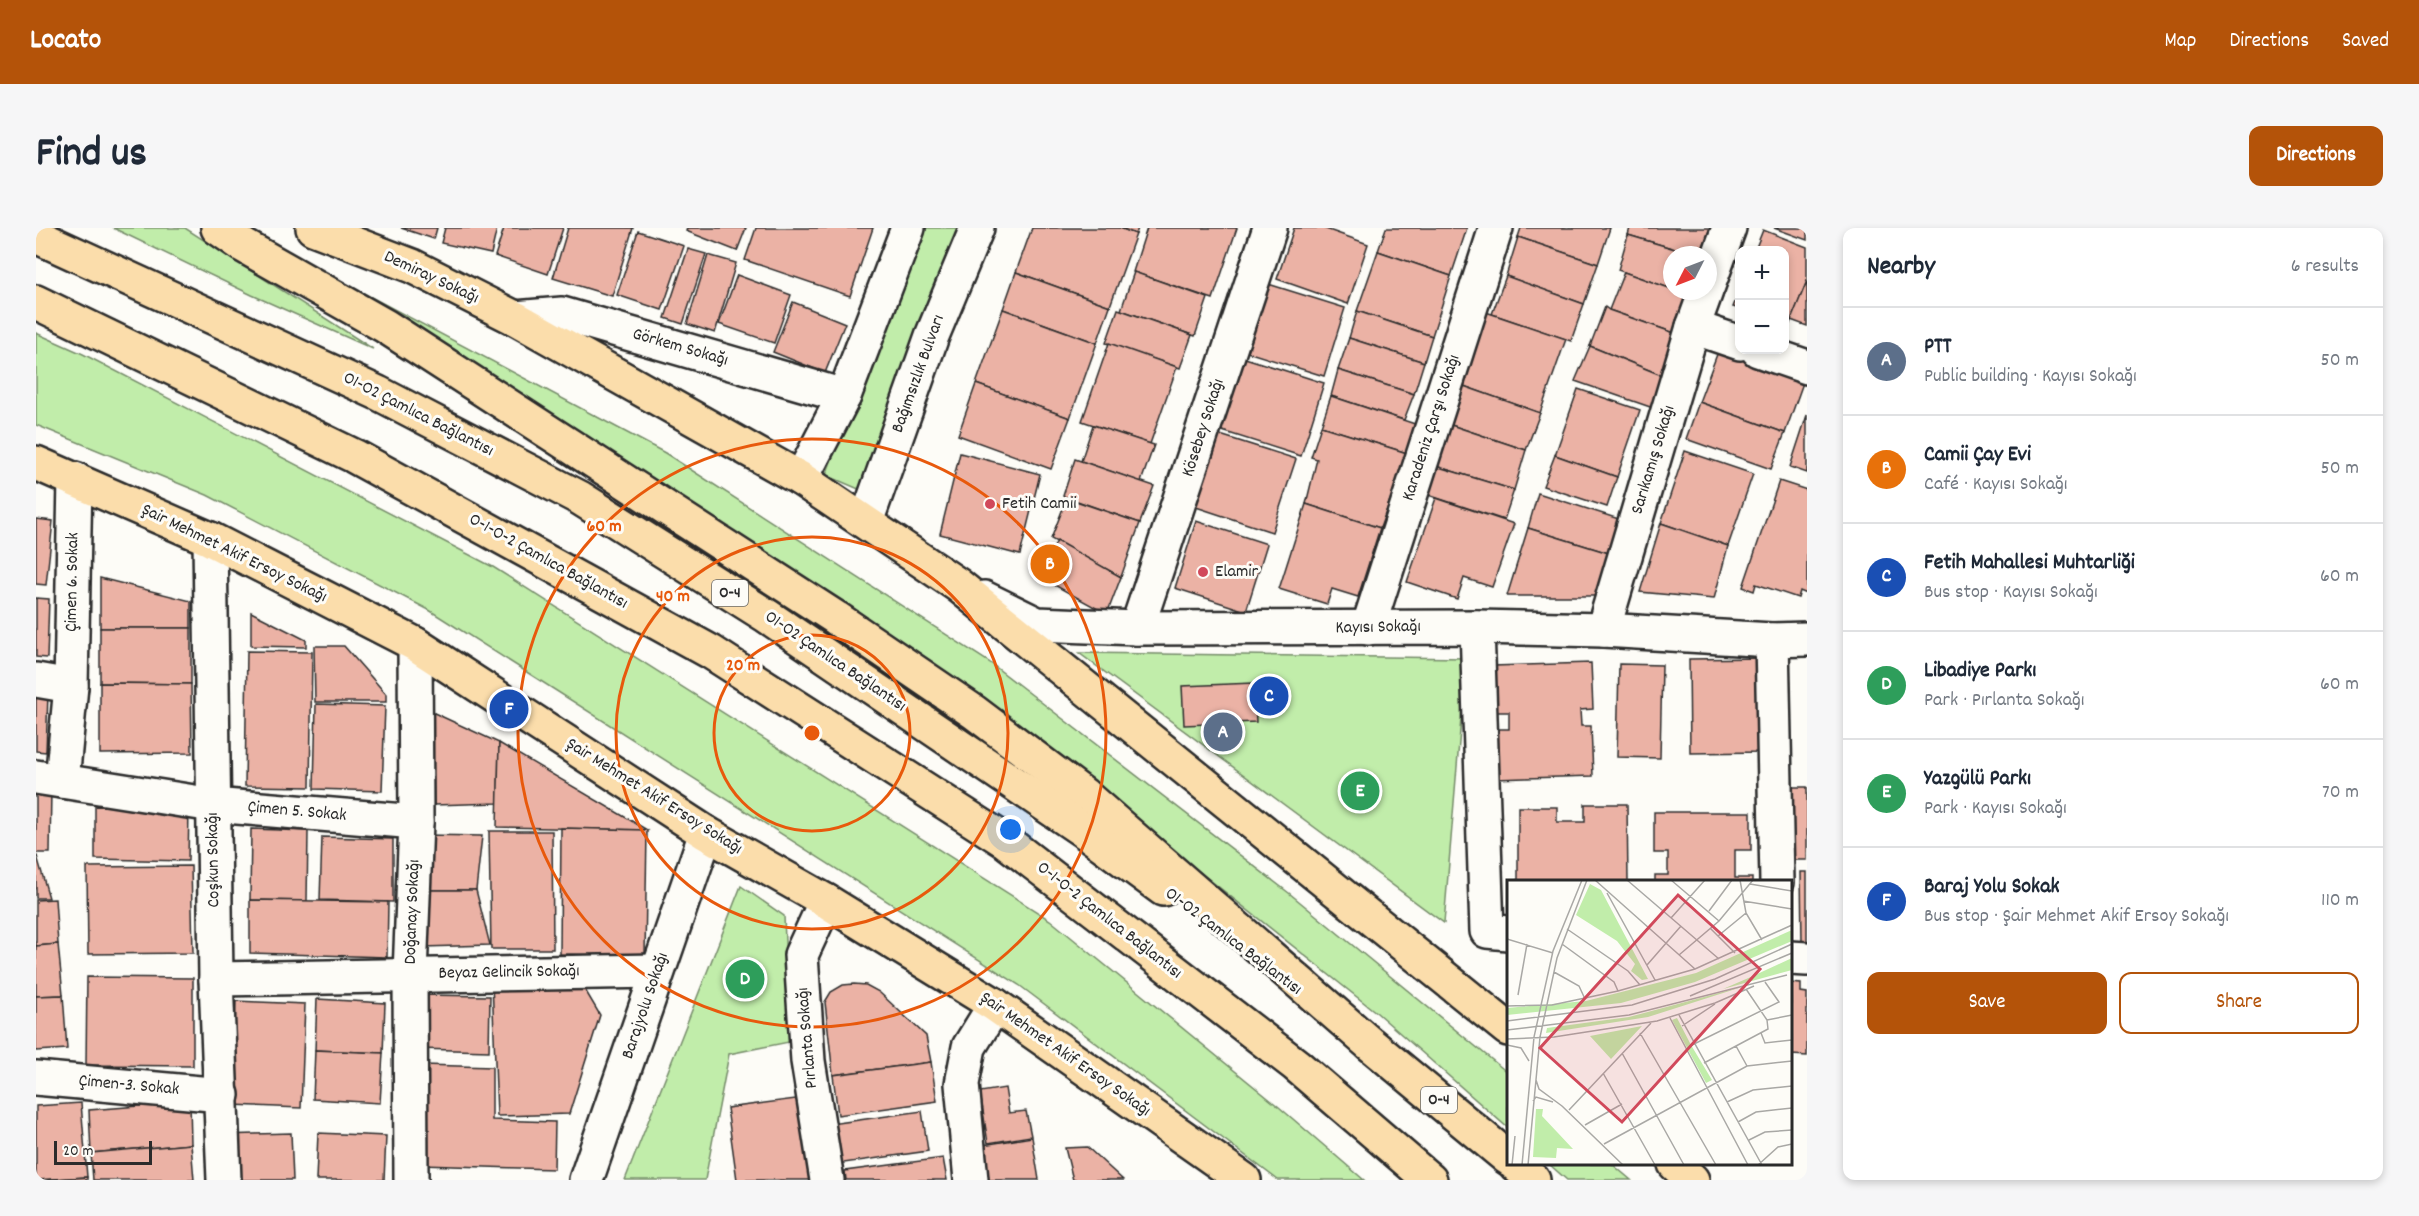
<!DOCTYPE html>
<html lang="en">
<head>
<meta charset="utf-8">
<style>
  body { margin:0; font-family:Dekko,sans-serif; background:#f6f6f7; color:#1f2937 }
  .controls { position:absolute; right:18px; top:18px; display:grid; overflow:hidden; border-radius:12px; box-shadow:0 3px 9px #0003 }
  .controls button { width:54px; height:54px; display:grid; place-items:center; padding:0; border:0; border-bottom:2px solid #e0e1e3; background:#fff; color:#1f2937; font:30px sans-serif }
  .compass { position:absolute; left:1627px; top:18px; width:54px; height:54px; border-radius:50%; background:#fff; box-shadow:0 3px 9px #0003; rotate:228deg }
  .scale { position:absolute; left:18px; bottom:15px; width:98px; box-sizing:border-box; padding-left:6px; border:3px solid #2b2b2b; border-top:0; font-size:16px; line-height:21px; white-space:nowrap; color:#2b2b2b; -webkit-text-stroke:4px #fdfcf7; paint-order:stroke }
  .you { position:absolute; left:975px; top:602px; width:21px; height:21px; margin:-15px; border:4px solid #fff; border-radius:50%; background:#1a73e8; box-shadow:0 0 0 9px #1a73e833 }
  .badge { display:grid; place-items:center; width:39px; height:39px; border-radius:50%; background:#b45309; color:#fff; font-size:20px; font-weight:700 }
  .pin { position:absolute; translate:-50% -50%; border:3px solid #fff; box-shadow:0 2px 6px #0006 }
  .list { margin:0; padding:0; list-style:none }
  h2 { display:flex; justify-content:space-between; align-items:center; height:78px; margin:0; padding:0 24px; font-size:26px }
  h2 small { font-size:20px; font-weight:400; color:#747a83 }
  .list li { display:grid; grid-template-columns:39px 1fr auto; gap:18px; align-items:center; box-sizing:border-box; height:108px; padding:0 24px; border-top:2px solid #e0e1e3 }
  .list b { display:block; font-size:22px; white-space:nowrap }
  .list p { margin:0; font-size:20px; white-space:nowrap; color:#747a83 }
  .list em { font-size:20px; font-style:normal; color:#747a83 }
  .actions { display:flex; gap:12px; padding:18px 24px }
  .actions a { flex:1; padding:14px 0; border:2px solid #b45309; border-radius:12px; text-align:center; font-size:21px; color:#b45309 }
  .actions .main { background:#b45309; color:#fff }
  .map { position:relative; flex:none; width:1771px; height:952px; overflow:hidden; border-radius:12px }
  header { display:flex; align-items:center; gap:36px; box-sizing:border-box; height:84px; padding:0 30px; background:#b45309; color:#fff }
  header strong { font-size:28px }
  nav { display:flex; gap:33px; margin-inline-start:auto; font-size:21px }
  .intro { display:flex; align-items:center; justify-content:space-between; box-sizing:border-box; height:144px; padding:0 36px }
  h1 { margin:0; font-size:42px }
  .button { padding:15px 27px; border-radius:12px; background:#b45309; color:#fff; font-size:21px; font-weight:700 }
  main { display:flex; gap:36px; padding:0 36px }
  aside { flex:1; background:#fff; border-radius:12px; box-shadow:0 3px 9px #0003 }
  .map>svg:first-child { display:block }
</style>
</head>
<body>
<header>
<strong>Locato</strong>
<nav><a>Map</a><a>Directions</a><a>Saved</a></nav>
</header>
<div class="intro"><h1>Find us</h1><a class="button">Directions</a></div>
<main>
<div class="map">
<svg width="1771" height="952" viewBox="0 0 1771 952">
  <rect width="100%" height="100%" fill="#fdfcf7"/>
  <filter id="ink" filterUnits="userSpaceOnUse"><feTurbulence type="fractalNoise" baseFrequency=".0167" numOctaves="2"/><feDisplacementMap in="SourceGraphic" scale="12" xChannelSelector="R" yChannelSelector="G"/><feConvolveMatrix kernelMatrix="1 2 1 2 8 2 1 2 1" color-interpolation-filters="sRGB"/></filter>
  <g filter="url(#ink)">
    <g fill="#c1edaa" stroke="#768c6a" stroke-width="1.5">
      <polygon points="77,0 149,0 337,121 216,67"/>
      <polygon points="205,0 629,225 953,434 1253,665 1472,845 1472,900 1341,785 1062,563"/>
      <polygon points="882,0 927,0 832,265 790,247"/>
      <polygon points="0,105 47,126 457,339 1014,692 1243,879 1328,952 1242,952 983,757 393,382 171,267 0,197"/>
      <polygon points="1043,425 1430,430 1408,695"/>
      <polygon points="705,658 748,688 753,814 693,826 669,952 589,952"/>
      <polygon points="1513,936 1576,936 1595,952 1531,952"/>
    </g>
    <g fill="#ebb2a5" stroke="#2b2b2b" stroke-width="1.5">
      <polygon points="365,0 401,0 398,11"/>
      <polygon points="409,0 461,0 455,26 405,15"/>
      <polygon points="468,0 527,0 512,46 459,28"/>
      <polygon points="532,0 597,0 576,68 517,50"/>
      <polygon points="651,0 710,0 701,23 650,3"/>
      <polygon points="720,0 837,0 814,68 709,32"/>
      <polygon points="996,0 1084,0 1100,6 1074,78 980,44"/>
      <polygon points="1084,0 1102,0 1100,6"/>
      <polygon points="1111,0 1201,0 1177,71 1097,44"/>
      <polygon points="1258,0 1287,0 1332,16 1312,76 1241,51"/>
      <polygon points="1350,0 1431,0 1415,48 1342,23"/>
      <polygon points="1485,0 1574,0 1562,36 1482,9"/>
      <polygon points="1594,0 1687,0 1672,27 1659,27 1592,7"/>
      <polygon points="1738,0 1771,0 1771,12"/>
      <polygon points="1727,2 1771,19 1771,53 1752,100 1748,99 1748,22 1719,22"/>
      <polygon points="602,3 648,18 626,82 581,67"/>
      <polygon points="1592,7 1659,27 1636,27 1636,61 1582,42"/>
      <polygon points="1482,9 1562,36 1548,76 1470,48"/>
      <polygon points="652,21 670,26 647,96 629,90"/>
      <polygon points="1342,23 1415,48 1396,108 1321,83"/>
      <polygon points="672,27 700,35 679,105 651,96"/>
      <polygon points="980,44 1074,78 1061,115 967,81"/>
      <polygon points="1098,44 1172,70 1159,108 1085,82"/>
      <polygon points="1588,44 1636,61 1636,63 1659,69 1647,108 1573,82"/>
      <polygon points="701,47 755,67 738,115 683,96"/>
      <polygon points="1470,48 1548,76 1535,113 1456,86"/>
      <polygon points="1771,53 1771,98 1755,92"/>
      <polygon points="1229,55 1309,80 1288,148 1208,123"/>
      <polygon points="1704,62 1704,81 1697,79"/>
      <polygon points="757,74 809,95 789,145 737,124"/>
      <polygon points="1569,79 1573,82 1647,108 1630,149 1554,118"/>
      <polygon points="967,81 1061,115 1034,190 940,156"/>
      <polygon points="1082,81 1156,107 1144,140 1070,115"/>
      <polygon points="1321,83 1396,108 1388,134 1313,110"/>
      <polygon points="1447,83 1530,111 1504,185 1422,156"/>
      <polygon points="1313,110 1388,134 1378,166 1302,142"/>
      <polygon points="1073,115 1141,139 1114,216 1046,193"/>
      <polygon points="1554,118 1630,149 1620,181 1539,153"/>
      <polygon points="1683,121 1768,152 1749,205 1663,174"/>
      <polygon points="1206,129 1288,155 1265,228 1183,202"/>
      <polygon points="1302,142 1378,166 1368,192 1295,168"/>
      <polygon points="940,156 1034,190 1015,241 922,207"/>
      <polygon points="1422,156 1504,185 1490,222 1409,195"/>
      <polygon points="1542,161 1604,182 1581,249 1519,227"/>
      <polygon points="1295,168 1379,196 1371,225 1285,198"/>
      <polygon points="1663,174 1749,205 1735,241 1650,211"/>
      <polygon points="1771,187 1771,245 1754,239"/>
      <polygon points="1409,195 1490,222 1478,262 1396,237"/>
      <polygon points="1057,197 1118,217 1105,254 1045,233"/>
      <polygon points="1285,198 1371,225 1344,300 1270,276 1281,231 1275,229"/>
      <polygon points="1181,206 1260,231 1236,304 1157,278"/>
      <polygon points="1649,223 1717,246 1692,318 1625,295"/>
      <polygon points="924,225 1004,246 984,327 904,306"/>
      <polygon points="1519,227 1581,249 1571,279 1507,258"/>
      <polygon points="1039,231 1118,258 1104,295 1027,268"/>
      <polygon points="1396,237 1478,262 1468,292 1386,265"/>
      <polygon points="1743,253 1771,262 1771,366 1764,363 1762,370 1720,356 1718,363 1707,359"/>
      <polygon points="1502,265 1589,293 1579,327 1492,300"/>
      <polygon points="1031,270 1104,295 1085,349 1015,311"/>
      <polygon points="1400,270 1478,296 1456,359 1428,350 1421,371 1371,354"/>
      <polygon points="1270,276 1344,300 1322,369 1296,361 1291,376 1243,361"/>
      <polygon points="0,291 17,293 10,357 0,356"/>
      <polygon points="1160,293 1231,316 1210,383 1139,360"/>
      <polygon points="1625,295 1692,318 1678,371 1604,364"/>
      <polygon points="1492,300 1579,327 1565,368 1471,368"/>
      <polygon points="1021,313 1085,349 1071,386 1002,348"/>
      <polygon points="64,350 155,373 155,400 64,400"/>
      <polygon points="0,370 13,371 11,430 0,429"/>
      <polygon points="215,384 270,412 270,419 215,418"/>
      <polygon points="64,400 155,400 155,456 64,455"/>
      <polygon points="278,418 308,418 350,466 350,474 279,474"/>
      <polygon points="211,423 276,424 274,559 209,558"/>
      <polygon points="1726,430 1728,524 1654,525 1653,431"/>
      <polygon points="1555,435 1557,481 1544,482 1545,498 1555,498 1557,548 1459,551 1458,501 1473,501 1473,484 1459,484 1457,438"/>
      <polygon points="1583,436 1626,437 1624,530 1581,529"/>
      <polygon points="64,455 155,456 156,525 64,526"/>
      <polygon points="1218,455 1220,494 1148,497 1146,458"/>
      <polygon points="0,464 12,465 10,524 0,523"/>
      <polygon points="280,476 349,478 346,563 278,561"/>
      <polygon points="396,484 463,515 462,575 398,577"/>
      <polygon points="463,515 611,602 461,599"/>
      <rect x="1754" y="559" width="17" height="73"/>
      <polygon points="0,561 15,561 14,625 0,625"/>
      <polygon points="1549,576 1591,576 1592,654 1482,654 1482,579 1521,579 1521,594 1549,594"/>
      <polygon points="59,578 153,580 152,633 59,631"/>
      <polygon points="1618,584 1715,584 1715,622 1699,622 1699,650 1716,650 1716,654 1619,654 1619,647 1632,647 1632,625 1618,625"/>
      <polygon points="525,600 611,602 609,728 524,726"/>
      <polygon points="215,601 272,603 271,673 214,672"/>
      <polygon points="453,603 516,603 517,721 455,721"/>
      <polygon points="388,607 446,608 440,662 387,662"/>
      <polygon points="286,609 357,611 357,674 284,672"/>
      <polygon points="0,628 1,628 13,670 0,670"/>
      <polygon points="155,638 157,725 52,726 51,639"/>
      <polygon points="1765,644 1771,644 1771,715 1766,715"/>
      <polygon points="387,662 440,662 454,717 387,719"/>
      <polygon points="19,671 22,716 0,718 0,672"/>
      <polygon points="214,672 352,674 351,729 214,725"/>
      <polygon points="22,716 27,767 0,768 0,718"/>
      <polygon points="51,749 157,750 157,838 50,837"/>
      <polygon points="542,750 564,787 533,886 461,888 456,753"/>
      <polygon points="1754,755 1765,756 1765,764 1771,765 1771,828 1756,827 1756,833"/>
      <polygon points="818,756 830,757 843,764 890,808 895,834 797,847 789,774 795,764 807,757"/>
      <polygon points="27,767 31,821 0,823 0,768"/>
      <polygon points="385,767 454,768 453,823 383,821"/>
      <polygon points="281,771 349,775 347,825 279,822"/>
      <polygon points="200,773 269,776 265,880 196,877"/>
      <polygon points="279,822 347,825 344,875 277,871"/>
      <polygon points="895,834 901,873 802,887 797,847"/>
      <polygon points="387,837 456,839 456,892 519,894 518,941 385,937"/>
      <polygon points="969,860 973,885 990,883 995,908 952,915 944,864"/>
      <polygon points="775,869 787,952 701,952 691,880"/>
      <polygon points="154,874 155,916 55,925 53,882"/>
      <polygon points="45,875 51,949 0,952 0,878"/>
      <polygon points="886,883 892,923 794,937 788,897"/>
      <polygon points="255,905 257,952 189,952 187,907"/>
      <polygon points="282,905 350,908 348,952 280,952"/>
      <polygon points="996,909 1003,952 940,952 934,919"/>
      <polygon points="155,916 158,952 57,952 55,925"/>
      <polygon points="1051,919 1087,952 1037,952 1029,920"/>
      <polygon points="907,930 911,952 810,952 809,943"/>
      <polygon points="51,949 51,952 4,952"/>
    </g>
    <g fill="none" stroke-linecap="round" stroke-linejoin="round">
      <g stroke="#2b2b2b" stroke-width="38">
        <g id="minor">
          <polyline points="1672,58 1693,0"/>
          <polyline points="479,90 526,86 808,168"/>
          <polyline points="1657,99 1704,115"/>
          <polyline points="1722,122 1771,139"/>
          <polyline points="765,251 808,168 872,0"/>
          <polyline points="830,294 896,108 941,0"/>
          <polyline points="174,311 180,751 188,952"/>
          <polyline points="948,370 1001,396 1101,400 1441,399 1567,402 1736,412 1771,411"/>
          <polyline points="1441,399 1451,703 1472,705"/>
          <polyline points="1101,400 1234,0"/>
          <polyline points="1332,400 1460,0"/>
          <polyline points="1567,402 1657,99 1670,63"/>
          <polyline points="1736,412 1741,654"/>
          <polyline points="0,452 35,458"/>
          <polyline points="0,549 177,577 380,594"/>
          <polyline points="26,553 35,458 39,251"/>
          <polyline points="790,673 765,727 772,833 791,952"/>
          <polyline points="1754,730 1771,731"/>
          <polyline points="180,751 621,743"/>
          <polyline points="0,850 186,867"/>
          <polyline points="375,952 374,746 380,594 379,416"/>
          <polyline points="550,952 670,605"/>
          <polyline points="935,952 926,856 933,819 959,777"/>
        </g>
      </g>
      <g stroke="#2b2b2b" stroke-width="38">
        <g id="major">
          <polyline points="277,0 376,38 479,90 765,251 922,357 1472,801"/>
          <polyline points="0,235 174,311 379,416 670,605 790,673 959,777 1208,952"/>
          <polyline points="1639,936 1656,952"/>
        </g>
      </g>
      <g stroke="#2b2b2b" stroke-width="38">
        <g id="highway">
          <polyline points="182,0 208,18 349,98 800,390 938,484 1048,567 1333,815 1472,930"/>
          <polyline points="0,8 342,165 544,270 731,388 1051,605 1127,661"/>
          <polyline points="0,74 318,228 675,424 968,612 1260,837 1394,952"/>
          <polyline points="1479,936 1497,952"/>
        </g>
      </g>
      <use href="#minor" stroke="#fdfcf7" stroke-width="33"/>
      <use href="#major" stroke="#fbddab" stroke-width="33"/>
      <use href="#highway" stroke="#fbddab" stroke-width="33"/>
    </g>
  </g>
  <g fill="none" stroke="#e8590c" stroke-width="3">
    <circle cx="776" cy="505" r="98"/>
    <circle cx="776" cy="505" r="196"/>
    <circle cx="776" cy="505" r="294"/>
  </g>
  <g fill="#d1495b" stroke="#fdfcf7" stroke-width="2">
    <circle cx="954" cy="276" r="6"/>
    <circle cx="1167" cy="344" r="6"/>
  </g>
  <g text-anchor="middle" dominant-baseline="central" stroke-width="6" stroke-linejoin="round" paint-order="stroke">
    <g fill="#fdfcf7" stroke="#6a6a68" stroke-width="1.5">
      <rect x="676" y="352" width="36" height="26" rx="4.5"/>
      <rect x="1385" y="859" width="36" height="26" rx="4.5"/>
    </g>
    <g font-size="16" font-weight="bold" fill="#2b2b2b">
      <text x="694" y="365">O-4</text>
      <text x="1403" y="872">O-4</text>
    </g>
    <g font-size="18" fill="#2b2b2b" stroke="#fdfcf7">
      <text transform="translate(395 50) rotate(25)">Demiray Sokağı</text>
      <text transform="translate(644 120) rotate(16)">Görkem Sokağı</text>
      <text transform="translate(883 146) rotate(-70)">Bağımsızlık Bulvarı</text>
      <text transform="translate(382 187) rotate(27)">O1-O2 Çamlıca Bağlantısı</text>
      <text transform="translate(1168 200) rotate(-72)">Kösebey Sokağı</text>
      <text transform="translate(1396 200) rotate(-72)">Karadeniz Çarşı Sokağı</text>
      <text transform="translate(1618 232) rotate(-73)">Sarıkamış Sokağı</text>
      <text transform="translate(198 326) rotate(26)">Şair Mehmet Akif Ersoy Sokağı</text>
      <text transform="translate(512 334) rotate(29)">O-1-O-2 Çamlıca Bağlantısı</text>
      <text transform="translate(37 354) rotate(-89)">Çimen 6. Sokak</text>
      <text transform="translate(1342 400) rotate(-1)">Kayısı Sokağı</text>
      <text transform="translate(799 434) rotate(34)">O1-O2 Çamlıca Bağlantısı</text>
      <text transform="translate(618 569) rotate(32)">Şair Mehmet Akif Ersoy Sokağı</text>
      <text transform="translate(261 584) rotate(5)">Çimen 5. Sokak</text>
      <text transform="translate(178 632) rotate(-91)">Coşkun Sokağı</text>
      <text transform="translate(377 684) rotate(-88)">Doğanay Sokağı</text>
      <text transform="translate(1073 693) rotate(38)">O-1-O-2 Çamlıca Bağlantısı</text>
      <text transform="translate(1197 714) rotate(37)">O1-O2 Çamlıca Bağlantısı</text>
      <text transform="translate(473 745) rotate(-1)">Beyaz Gelincik Sokağı</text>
      <text transform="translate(610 778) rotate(-71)">Barajyolu Sokağı</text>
      <text transform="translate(772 810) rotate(-95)">Pırlanta Sokağı</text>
      <text transform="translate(1029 827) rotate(35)">Şair Mehmet Akif Ersoy Sokağı</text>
      <text transform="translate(93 858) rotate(5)">Çimen-3. Sokak</text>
    </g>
    <g font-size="18" fill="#2b2b2b" stroke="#fdfcf7" text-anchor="start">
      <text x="966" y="276">Fetih Camii</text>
      <text x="1179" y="344">Elamir</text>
    </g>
  </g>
  <g transform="translate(1471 652)">
    <rect width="285" height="285" fill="#fdfcf7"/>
    <path d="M83,4l11,6 47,89 -6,1 -11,-9 4,-7 -18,-23 -41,-26zM285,50v11l-97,41 -74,21 -114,12v-7l79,-7 110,-28zM285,78v12l-69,19 30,-13zM238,106l-97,31 -102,16 1,-5 82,-11zM170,138l14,27 21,35 -6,3 -34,-63zM135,146l-31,33 -21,-23zM29,229h7l-1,7 31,33 -16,-1 -1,10 -23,-1z" fill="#c1edaa"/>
    <path fill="none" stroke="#a9a8a5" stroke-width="1.5" d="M88,0l100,89M120,0l92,79M164,0l48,41M233,0l6,33 16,27M243,4l42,7M100,13l48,87M236,21l49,8M202,31l23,-31M164,38l34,-38M203,48l25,25M60,49l61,42 12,14M211,56l28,-23M0,59l46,14M55,64l52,38 4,9M172,75l40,-34 34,-41M140,85l34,-39M47,92l25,14 6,13M239,109l21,31M11,115l9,-51M183,116l102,-43M0,126l45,-1 66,-14 77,-22 97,-44M172,135l83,150M163,138l78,147M260,140l25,-5M0,141l125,-16 83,-26 77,-35M175,146l33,-22M0,150l122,-15 158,-40M133,153l76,132M254,153l4,10 27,-3M0,159l47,-2 103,-16 58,-18 39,-17M0,165l14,3 8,13M185,165l87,-43 -14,-20M229,166l11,20M115,173l62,112M197,183l64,-34 -1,-9M96,193l52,92M29,200l3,9 23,17M26,221l3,-4 17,5M220,222l26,-12 39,-4M55,226l61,59M62,230l82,-87M231,242l18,-10 36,-4M78,245l37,-21M242,260l16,-8 27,-2M97,264l143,-78 45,-5M5,285l3,-29M15,285l12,-128 19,-86 29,-71M21,285l12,-128 17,-79 30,-78M251,285l20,-18 14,-3"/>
    <path fill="#d1495b" fill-opacity="0.15" stroke="#d1495b" stroke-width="3" d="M171,15l82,74 -138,153 -82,-74z"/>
    <rect width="285" height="285" fill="none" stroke="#2b2b2b" stroke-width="3"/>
  </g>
  <circle cx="776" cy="505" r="9" fill="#e8590c" stroke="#fdfcf7" stroke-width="3"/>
  <g font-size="18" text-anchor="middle" font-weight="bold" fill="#e8590c" stroke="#fdfcf7" stroke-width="6" stroke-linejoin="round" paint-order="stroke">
    <text x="568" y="303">60 m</text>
    <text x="637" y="373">40 m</text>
    <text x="707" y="442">20 m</text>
  </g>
</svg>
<div class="controls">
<button>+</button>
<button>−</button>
</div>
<svg class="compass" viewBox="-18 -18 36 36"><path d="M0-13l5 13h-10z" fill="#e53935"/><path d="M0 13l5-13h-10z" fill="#747a83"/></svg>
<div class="scale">20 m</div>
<div class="you"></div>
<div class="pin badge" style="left:1187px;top:504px;background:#5c6f8a">A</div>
<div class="pin badge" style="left:1014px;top:336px;background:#e8710a">B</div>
<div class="pin badge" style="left:1233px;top:468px;background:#1a4fb4">C</div>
<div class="pin badge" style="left:709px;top:751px;background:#2e9e5b">D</div>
<div class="pin badge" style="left:1324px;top:563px;background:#2e9e5b">E</div>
<div class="pin badge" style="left:473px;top:481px;background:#1a4fb4">F</div>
</div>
<aside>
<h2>Nearby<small>6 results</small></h2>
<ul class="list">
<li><span class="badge" style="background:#5c6f8a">A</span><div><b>PTT</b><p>Public building · Kayısı Sokağı</p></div><em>50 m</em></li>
<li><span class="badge" style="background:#e8710a">B</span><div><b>Camii Çay Evi</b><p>Café · Kayısı Sokağı</p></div><em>50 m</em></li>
<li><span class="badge" style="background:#1a4fb4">C</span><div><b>Fetih Mahallesi Muhtarliği</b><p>Bus stop · Kayısı Sokağı</p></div><em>60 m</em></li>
<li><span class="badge" style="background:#2e9e5b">D</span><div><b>Libadiye Parkı</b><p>Park · Pırlanta Sokağı</p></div><em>60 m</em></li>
<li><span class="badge" style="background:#2e9e5b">E</span><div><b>Yazgülü Parkı</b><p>Park · Kayısı Sokağı</p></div><em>70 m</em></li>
<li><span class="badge" style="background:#1a4fb4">F</span><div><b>Baraj Yolu Sokak</b><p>Bus stop · Şair Mehmet Akif Ersoy Sokağı</p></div><em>110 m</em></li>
</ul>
<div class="actions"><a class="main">Save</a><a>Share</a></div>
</aside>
</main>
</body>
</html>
